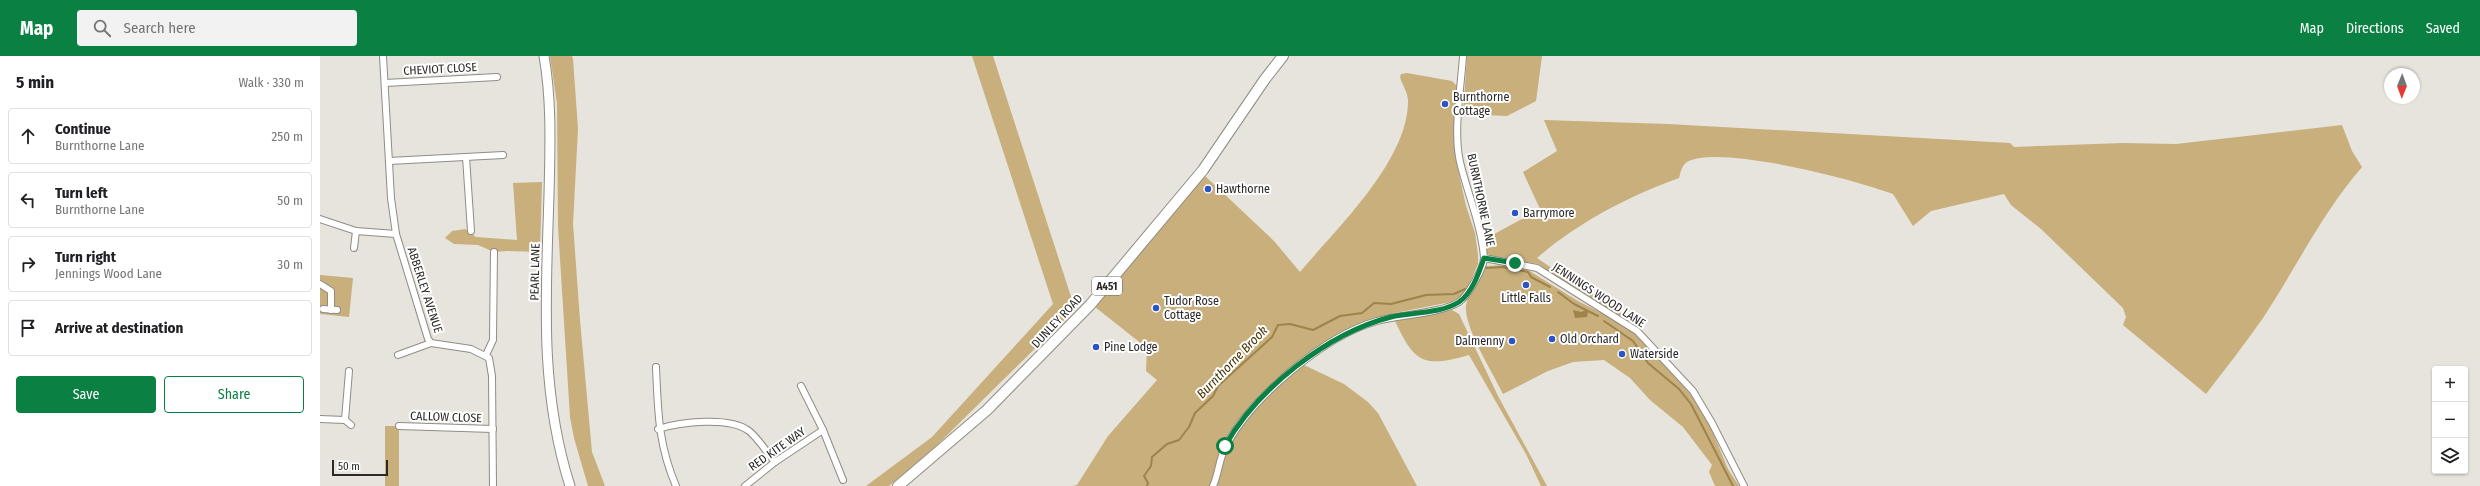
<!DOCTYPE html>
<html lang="en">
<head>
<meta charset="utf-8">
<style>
  body { margin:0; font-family:"Fira Sans Condensed",sans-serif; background:#f2f2f2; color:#202124 }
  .controls { position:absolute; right:12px; bottom:12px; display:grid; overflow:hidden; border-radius:4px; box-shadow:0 1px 3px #0004 }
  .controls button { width:36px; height:36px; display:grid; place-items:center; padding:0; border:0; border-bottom:1px solid #e0e0e0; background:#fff; color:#202124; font:20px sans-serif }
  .compass { position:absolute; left:2064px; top:12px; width:36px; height:36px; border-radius:50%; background:#fff; box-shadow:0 1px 3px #0004; rotate:181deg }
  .scale { position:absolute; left:12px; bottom:10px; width:56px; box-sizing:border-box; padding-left:4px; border:2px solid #2a2927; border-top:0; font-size:11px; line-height:14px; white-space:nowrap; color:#2a2927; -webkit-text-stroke:3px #fff; paint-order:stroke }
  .stop { position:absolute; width:12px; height:12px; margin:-9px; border:3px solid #0b8043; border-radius:50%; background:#fff }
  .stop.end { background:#0b8043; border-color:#fff; box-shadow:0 1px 4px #0008 }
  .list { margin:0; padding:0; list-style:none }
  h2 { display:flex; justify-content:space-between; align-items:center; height:52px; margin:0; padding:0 16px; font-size:17px }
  h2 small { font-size:13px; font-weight:400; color:#757577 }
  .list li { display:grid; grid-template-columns:26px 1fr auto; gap:12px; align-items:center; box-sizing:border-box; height:56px; margin:0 8px 8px; padding:0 8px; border:1px solid #e0e0e0; border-radius:4px }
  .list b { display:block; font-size:15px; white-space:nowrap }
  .list p { margin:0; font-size:13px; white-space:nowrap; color:#757577 }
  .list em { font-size:13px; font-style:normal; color:#757577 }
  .actions { display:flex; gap:8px; padding:12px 16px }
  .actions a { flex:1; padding:9px 0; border:1px solid #0b8043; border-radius:4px; text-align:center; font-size:14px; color:#0b8043 }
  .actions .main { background:#0b8043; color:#fff }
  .icon { flex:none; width:22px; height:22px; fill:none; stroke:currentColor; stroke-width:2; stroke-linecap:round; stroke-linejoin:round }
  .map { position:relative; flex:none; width:2160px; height:430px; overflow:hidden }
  header { display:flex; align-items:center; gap:24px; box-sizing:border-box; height:56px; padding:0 20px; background:#0b8043; color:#fff }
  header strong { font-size:19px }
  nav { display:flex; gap:22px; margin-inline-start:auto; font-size:14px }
  .search { width:280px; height:36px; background:#f2f2f2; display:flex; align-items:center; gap:10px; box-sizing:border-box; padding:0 14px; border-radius:4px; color:#757577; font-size:15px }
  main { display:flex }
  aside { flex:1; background:#fff }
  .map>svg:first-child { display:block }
</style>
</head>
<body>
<header>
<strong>Map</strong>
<div class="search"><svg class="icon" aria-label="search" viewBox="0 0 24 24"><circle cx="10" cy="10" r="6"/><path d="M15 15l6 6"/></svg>Search here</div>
<nav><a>Map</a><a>Directions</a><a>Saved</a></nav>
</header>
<main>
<aside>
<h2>5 min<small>Walk · 330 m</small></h2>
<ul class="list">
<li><svg class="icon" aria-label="ahead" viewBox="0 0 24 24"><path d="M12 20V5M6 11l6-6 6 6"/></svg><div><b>Continue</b><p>Burnthorne Lane</p></div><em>250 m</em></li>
<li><svg class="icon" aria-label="left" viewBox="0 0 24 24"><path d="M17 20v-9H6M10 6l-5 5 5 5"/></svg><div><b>Turn left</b><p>Burnthorne Lane</p></div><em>50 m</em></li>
<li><svg class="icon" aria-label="right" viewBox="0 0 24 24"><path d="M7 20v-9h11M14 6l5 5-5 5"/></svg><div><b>Turn right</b><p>Jennings Wood Lane</p></div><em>30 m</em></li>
<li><svg class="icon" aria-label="arrive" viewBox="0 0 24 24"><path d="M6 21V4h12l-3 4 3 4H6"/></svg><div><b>Arrive at destination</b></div></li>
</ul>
<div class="actions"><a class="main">Save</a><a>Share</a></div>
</aside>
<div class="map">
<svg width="2160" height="430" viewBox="0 0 2160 430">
  <rect width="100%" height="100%" fill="#e7e4dd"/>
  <g fill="#c8af7b">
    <polygon points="230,0 252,0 253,3 258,73 253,168 260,264 272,396 285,430 268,430 254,382 250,361 238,171 237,48"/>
    <polygon points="652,0 673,0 755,253 616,390 569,430 546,430 612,381 733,248"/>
    <polygon points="1147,0 1222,0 1216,45 1187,60 1143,58"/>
    <path d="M1087,17l45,8 5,5 -3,24 1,46 11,50 9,27 3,22v9l-11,25 -5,7 -11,6 -56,11 -44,14 -58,40 -34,28 -32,43 -8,14 -9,34h-137l4,-1 31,-49 49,-56 -11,-9 1,-23 -52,-41 109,-132 70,66 26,31c37,-44 109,-112 108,-172 -1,-10 -6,-15 -8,-23l1,-3z"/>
    <path d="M1224,64l124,4 342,19 4,4 109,-4 53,1 166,-19 10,26 10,16c-40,46 -66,101 -99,151 -18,26 -38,51 -57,76l-83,-69 3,-8 -3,-9 -82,-79 -30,-24 -7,-11 -73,17 -18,15 -20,-32c-37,-14 -170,-49 -204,-33 -7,3 -8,10 -10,17 -50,18 -102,45 -142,80l38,26 34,19 27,23 -68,-41 -29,-21 -48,-8 -6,-4v-13l55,-30 -17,-37 34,-21z"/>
    <polygon points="222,126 220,196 187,195 174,196 158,189 134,188 125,182 132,175 145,173 156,181 197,184 193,127"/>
    <path d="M1183,209l25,5 50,31 43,22 16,12 57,63 17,30 17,41 11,17h-24l-6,-14 3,-7 -29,-38 -33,-27 -20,-22 -26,-18 -31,2 -25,9 -45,23c-10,-21 -36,-62 -37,-84 -1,-13 13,-34 20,-44z"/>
    <polygon points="0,219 33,222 29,261 0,258"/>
    <path d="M1132,254l7,4 39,82 49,90h-6l-15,-32 -57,-99c-48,14 -55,6 -75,-36z"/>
    <path d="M984,309l40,19 24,18 10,11 39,73h-201c4,-13 6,-26 12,-38 17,-34 48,-60 76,-83z"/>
    <rect x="65" y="370" width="14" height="60"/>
  </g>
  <polygon fill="#9e834b" points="1253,254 1261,256 1266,254 1268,256 1267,261 1255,262"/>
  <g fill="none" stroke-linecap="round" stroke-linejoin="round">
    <g stroke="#9e834b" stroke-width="2">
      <polyline points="1166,212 1183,211 1208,216 1211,221 1230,231"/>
      <polyline points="1238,236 1254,248 1278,260"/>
      <polyline points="1284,265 1313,285 1328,307 1359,333 1371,348 1413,430"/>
      <polyline points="827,430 828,427 824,420 831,410 832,401 847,388 859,384 869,371 875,357 893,340 898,330 952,281 958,269 970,268 993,274 1020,260 1042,257 1054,247 1071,248 1106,239 1134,238 1145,233"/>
    </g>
    <g stroke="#8f8c86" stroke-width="8">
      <g id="minor">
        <polyline points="63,0 71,142 76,178 108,283 111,287 151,293 169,302 172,320 173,430"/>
        <polyline points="65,27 177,21"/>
        <polyline points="146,101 151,175"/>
        <polyline points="69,105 183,99"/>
        <polyline points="0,163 36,175 76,178"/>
        <polyline points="34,192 36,175"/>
        <polyline points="1164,202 1217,212 1317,275 1373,335 1392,367 1424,430"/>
        <polyline points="0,228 11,235 11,254"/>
        <polyline points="3,253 17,254"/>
        <polyline points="78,299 111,287"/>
        <polyline points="166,299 173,284 174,196"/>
        <path d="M336,311c2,44 2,77 20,119"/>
        <polyline points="481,330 503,374 523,424"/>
        <polyline points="0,363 25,364 31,369"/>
        <polyline points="25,364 29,315"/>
        <polyline points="79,370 173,373"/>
        <path d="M338,373c22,-7 72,-13 91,2 10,8 18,22 26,31"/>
        <polyline points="425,430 455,406 503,374"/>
        <path d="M893,430c6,-13 6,-28 13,-40 25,-48 98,-110 151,-125 22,-6 65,-8 82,-19 8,-5 25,-34 25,-44 -2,-31 -17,-66 -24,-96 -7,-31 1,-74 3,-106"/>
      </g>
    </g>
    <g stroke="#8f8c86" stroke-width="11">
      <path id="secondary" d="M224,0c8,46 6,92 5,139 -3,100 -10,194 21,291"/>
    </g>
    <g stroke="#8f8c86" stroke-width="12">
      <polyline id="primary" points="578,430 667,354 770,249 883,114 945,23 963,0"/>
    </g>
    <use href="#minor" stroke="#fff" stroke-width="6"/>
    <use href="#secondary" stroke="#fff" stroke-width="9"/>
    <use href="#primary" stroke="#fff" stroke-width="10"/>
  </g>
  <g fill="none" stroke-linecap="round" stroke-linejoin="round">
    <path stroke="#0b8043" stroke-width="5" d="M905,390c32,-57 103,-113 166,-129 21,-5 49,-3 68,-15 13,-9 20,-29 25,-44l31,5"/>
  </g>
  <g fill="#2b55c4" stroke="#fff" stroke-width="1.5">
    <circle cx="1125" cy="48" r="4"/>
    <circle cx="888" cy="133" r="4"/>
    <circle cx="1195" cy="157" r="4"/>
    <circle cx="1206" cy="229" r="4"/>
    <circle cx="836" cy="252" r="4"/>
    <circle cx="1232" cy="283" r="4"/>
    <circle cx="1192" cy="285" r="4"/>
    <circle cx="776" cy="291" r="4"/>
    <circle cx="1302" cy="298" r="4"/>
  </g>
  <g text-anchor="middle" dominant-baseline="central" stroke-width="4" stroke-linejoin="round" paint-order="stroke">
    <rect fill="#fff" stroke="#6a6968" stroke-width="1" x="772" y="221" width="30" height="18" rx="3"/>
    <g font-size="11" font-weight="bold" fill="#2a2927">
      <text x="787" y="230">A451</text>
    </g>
    <g font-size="12" fill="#2a2927" stroke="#fff">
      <text transform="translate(120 13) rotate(-3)">CHEVIOT CLOSE</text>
      <text transform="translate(1161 144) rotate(78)">BURNTHORNE LANE</text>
      <text transform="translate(215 216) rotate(-89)">PEARL LANE</text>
      <text transform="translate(105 234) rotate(72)">ABBERLEY AVENUE</text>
      <text transform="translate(1279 239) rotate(33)">JENNINGS WOOD LANE</text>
      <text transform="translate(737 265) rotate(-47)">DUNLEY ROAD</text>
      <text transform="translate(126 361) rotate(2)">CALLOW CLOSE</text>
      <text transform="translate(457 393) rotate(-35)">RED KITE WAY</text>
    </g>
    <g font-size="12" fill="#2a2927" stroke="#fff" text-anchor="start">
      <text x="1133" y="41">Burnthorne<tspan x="1133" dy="14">Cottage</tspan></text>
      <text x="896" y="133">Hawthorne</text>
      <text x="1203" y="157">Barrymore</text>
      <text x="1206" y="242" text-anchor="middle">Little Falls</text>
      <text x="844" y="245">Tudor Rose<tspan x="844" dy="14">Cottage</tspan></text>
      <text x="1240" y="283">Old Orchard</text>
      <text x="1184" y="285" text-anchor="end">Dalmenny</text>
      <text x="784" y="291">Pine Lodge</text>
      <text x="1310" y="298">Waterside</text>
    </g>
    <g font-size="13" font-style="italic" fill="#473403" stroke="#fff">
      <text transform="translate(912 306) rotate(-46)">Burnthorne Brook</text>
    </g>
  </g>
</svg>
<div class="controls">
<button>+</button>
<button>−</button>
<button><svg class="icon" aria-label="layers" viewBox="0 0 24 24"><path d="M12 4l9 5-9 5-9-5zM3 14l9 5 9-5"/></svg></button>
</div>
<svg class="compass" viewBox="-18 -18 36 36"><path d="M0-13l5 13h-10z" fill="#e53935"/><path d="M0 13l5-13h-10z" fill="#757577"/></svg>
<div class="scale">50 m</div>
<div class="stop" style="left:905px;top:390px"></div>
<div class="stop end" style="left:1195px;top:207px"></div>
</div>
</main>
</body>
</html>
